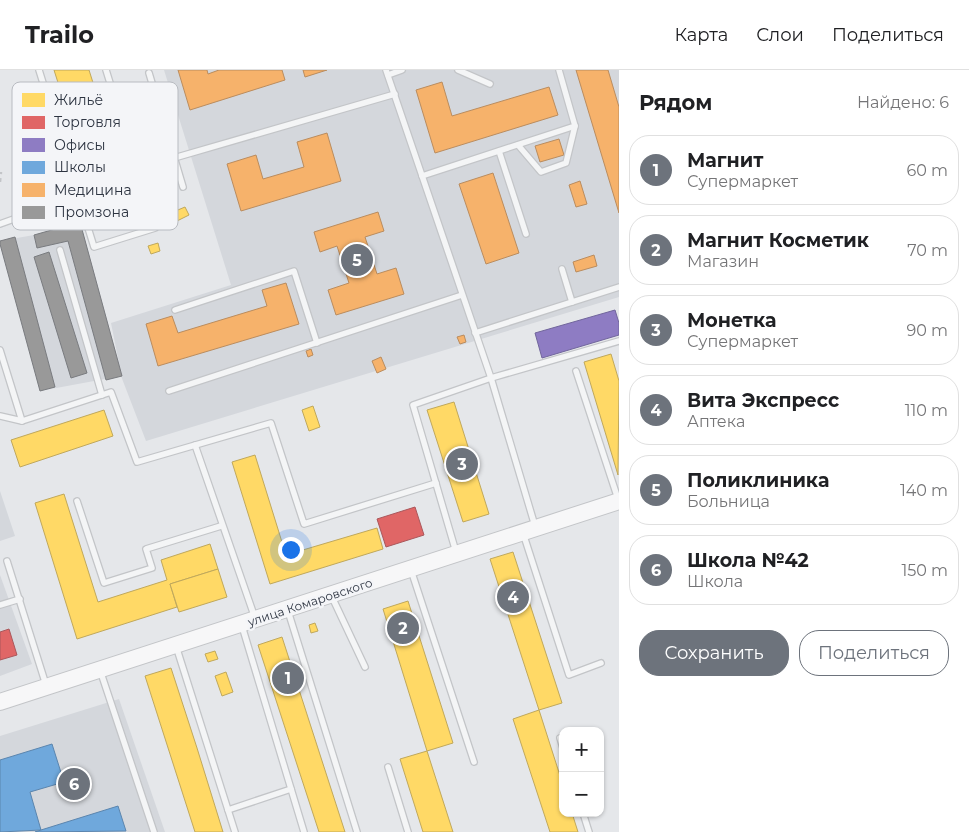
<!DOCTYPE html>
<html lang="ru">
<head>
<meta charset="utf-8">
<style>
  body { margin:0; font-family:Montserrat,sans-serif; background:#f6f6f6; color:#202124 }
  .controls { position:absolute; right:15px; bottom:15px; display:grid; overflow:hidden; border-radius:10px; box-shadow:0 1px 4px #0004 }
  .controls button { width:45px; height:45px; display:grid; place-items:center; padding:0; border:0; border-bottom:1px solid #e0e0e0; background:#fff; color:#202124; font:25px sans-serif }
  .you { position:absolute; left:290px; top:479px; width:18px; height:18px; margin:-12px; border:4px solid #fff; border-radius:50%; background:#1a73e8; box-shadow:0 0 0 8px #1a73e833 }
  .badge { display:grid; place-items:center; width:32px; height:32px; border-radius:50%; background:#6d737c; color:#fff; font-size:16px; font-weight:700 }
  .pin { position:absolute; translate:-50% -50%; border:2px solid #fff; box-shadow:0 1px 5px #0006 }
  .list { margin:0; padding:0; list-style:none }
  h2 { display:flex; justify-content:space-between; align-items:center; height:65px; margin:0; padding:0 20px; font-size:21px }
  h2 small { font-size:16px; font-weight:400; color:#757577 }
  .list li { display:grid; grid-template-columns:32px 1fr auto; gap:15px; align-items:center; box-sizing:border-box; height:70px; margin:0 10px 10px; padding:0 10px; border:1px solid #e0e0e0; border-radius:20px }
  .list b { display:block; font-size:19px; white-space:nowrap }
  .list p { margin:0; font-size:16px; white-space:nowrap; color:#757577 }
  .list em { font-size:16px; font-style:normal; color:#757577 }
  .actions { display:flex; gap:10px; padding:15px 20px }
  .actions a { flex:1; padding:11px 0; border:1px solid #6d737c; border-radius:20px; text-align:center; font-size:18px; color:#6d737c }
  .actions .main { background:#6d737c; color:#fff }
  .map { position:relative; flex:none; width:619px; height:762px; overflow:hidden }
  header { display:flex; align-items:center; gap:30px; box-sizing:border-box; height:70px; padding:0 25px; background:#fff; border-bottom:1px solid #e0e0e0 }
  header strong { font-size:24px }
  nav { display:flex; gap:28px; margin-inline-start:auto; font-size:18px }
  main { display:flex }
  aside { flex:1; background:#fff }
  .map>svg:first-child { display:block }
</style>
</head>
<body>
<header>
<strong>Trailo</strong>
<nav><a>Карта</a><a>Слои</a><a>Поделиться</a></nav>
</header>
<main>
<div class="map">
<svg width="619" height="762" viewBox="0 0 619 762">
  <rect width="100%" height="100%" fill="#e5e7ea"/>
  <g fill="#d4d7dc">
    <polygon points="164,0 619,0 619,227 146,371 121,306 40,321 0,171 34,165 80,152 119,293 111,253 231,215"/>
    <polygon points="0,421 15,466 0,471"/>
    <polygon points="0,505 32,594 0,606"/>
    <polygon points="119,629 165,762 0,762 0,666"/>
  </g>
  <g fill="#ffd966" stroke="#c0a85b">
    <polygon points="54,0 89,0 136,149 104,158"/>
    <polygon points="185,137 189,145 177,151 173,142"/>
    <polygon points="158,173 160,181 151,184 148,176"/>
    <polygon points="611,284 619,311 618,405 584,292"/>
    <polygon points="454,332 489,444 463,452 427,340"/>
    <polygon points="313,336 320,357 309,361 302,340"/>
    <polygon points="104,340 113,366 20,397 11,370"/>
    <polygon points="255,385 286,485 377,458 383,479 270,514 232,392"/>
    <polygon points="64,424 98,532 167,510 161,490 210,474 218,499 170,514 177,537 77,569 35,433"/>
    <polygon points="513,482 562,633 539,640 490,489"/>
    <polygon points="218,499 227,527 179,542 170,514"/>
    <polygon points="408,531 453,673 427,681 383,539"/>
    <polygon points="315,553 318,561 311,563 309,555"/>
    <polygon points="282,567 345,762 319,762 258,575"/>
    <polygon points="215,581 218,589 208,592 205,584"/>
    <polygon points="171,598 197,678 223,762 195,762 145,606"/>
    <polygon points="226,602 233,622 222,626 215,606"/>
    <polygon points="539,640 563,715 563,743 572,743 578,762 550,762 513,649"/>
    <polygon points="427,681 453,762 423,762 400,689"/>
  </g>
  <g fill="#e06666" stroke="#aa575b">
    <polygon points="415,437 424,465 386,477 377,449"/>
    <polygon points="9,559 17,585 0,590 0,562"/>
  </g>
  <polygon fill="#8e7cc3" stroke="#71669c" points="615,240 619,253 619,265 542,288 535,263"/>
  <g fill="#6fa8dc" stroke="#5b85ae">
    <polygon points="52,674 64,712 30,722 41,760 0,762 0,690"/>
    <polygon points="118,736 126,761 35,762 41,760"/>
  </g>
  <g fill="#f6b26b" stroke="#ba8c5e">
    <polygon points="178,0 207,0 208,4 219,0 282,0 285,10 190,40"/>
    <polygon points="303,0 327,0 305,7"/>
    <polygon points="576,0 608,0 619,37 619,143"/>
    <polygon points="442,12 452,46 549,17 558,45 435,83 416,20"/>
    <polygon points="327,63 341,111 241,141 227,94 256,85 263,109 304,97 297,72"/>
    <polygon points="559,69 564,85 540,92 535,76"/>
    <polygon points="493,103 519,183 486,194 459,114"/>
    <polygon points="580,111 587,134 576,137 569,115"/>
    <polygon points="378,142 384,161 365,167 377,204 396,198 404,224 336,245 328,220 349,213 337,176 320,182 314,162"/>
    <polygon points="594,185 597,196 576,202 573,192"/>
    <polygon points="286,213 299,254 158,296 146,254 172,246 178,263 267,236 262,220"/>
    <polygon points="464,265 466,272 460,274 457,267"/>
    <polygon points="311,279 313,285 308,287 306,281"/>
    <polygon points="381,287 386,299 377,303 372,291"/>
  </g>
  <g fill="#999" stroke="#797b7f">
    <polygon points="80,152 122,306 106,310 68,171 37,178 34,165"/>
    <polygon points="15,167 55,317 40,321 0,174 0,171"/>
    <polygon points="49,182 87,303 71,308 34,187"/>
  </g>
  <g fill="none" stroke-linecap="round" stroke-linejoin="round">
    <g stroke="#c3c5c8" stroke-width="8">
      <g id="lane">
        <polyline points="39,0 94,177 155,158 106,0"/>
        <polyline points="386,0 491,308 535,456"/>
        <polyline points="458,0 490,14"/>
        <polyline points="149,3 183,117"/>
        <polyline points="388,5 402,0"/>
        <polyline points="518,75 541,102 566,93 575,56"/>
        <polyline points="499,81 526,164"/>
        <polyline points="174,88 395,24"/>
        <polyline points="422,106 575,56 559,0"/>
        <polyline points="0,154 78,126"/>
        <polyline points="60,180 102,325"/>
        <polyline points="562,199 572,232"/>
        <polyline points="175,240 294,201 317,273"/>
        <polyline points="475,263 619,217"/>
        <polyline points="0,280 22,351"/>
        <polyline points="576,301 618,429"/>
        <polyline points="169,321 462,225"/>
        <polyline points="0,346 22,351 111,322 137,392 271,353 304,454 436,413"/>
        <polyline points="195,375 255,548"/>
        <polyline points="77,431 104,513 152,498 146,479 221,456"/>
        <polyline points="523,463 569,605 601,593"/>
        <polyline points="456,482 413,335 491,308 619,271"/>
        <polyline points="7,491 46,615"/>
        <polyline points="411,500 474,692"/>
        <polyline points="332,527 365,597"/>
        <polyline points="0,535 20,529"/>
        <polyline points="288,541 357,762"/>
        <polyline points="242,556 304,762"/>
        <polyline points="176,576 235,762"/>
        <polyline points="100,600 154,762"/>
        <polyline points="560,668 563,678"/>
        <polyline points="388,697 408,762"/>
        <polyline points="228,740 291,719"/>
        <polyline points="583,743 589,762"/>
      </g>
    </g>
    <g stroke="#c3c5c8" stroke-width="18">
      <polyline id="secondary" points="0,632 619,431"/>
    </g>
    <polyline stroke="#c3c5c8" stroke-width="2.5" stroke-dasharray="4 4" stroke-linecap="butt" points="0,112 1,102"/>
    <use href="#lane" stroke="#f4f5f6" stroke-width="5.5"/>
    <use href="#secondary" stroke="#f7f7f8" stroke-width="16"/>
  </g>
  <g text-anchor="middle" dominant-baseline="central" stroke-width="5" stroke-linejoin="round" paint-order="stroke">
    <g font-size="12" fill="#2d3441" stroke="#f4f5f8">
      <text transform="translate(310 532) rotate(-18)">улица Комаровского</text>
    </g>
  </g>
  <rect x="12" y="12" width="166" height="148" rx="8" fill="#f4f5f8" stroke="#b8bbc1" stroke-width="1"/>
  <rect x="22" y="23" width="23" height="14" fill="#ffd966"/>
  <rect x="22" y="46" width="23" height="13" fill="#e06666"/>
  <rect x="22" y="68" width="23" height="14" fill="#8e7cc3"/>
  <rect x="22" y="91" width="23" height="13" fill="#6fa8dc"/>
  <rect x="22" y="113" width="23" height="14" fill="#f6b26b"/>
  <rect x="22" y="136" width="23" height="13" fill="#999"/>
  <g font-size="14" fill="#2d3441">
    <text x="54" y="35">Жильё</text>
    <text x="54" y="57">Торговля</text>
    <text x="54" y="80">Офисы</text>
    <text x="54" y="102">Школы</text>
    <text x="54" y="125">Медицина</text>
    <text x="54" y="147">Промзона</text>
  </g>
</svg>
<div class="controls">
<button>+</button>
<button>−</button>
</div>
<div class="you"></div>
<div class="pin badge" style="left:288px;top:608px">1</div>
<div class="pin badge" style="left:403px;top:558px">2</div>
<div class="pin badge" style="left:462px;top:394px">3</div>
<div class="pin badge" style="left:513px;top:527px">4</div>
<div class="pin badge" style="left:357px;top:190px">5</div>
<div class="pin badge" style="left:74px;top:714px">6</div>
</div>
<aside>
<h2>Рядом<small>Найдено: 6</small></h2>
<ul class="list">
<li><span class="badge">1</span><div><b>Магнит</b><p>Супермаркет</p></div><em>60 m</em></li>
<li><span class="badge">2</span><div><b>Магнит Косметик</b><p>Магазин</p></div><em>70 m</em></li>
<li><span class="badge">3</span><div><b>Монетка</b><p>Супермаркет</p></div><em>90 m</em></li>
<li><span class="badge">4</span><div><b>Вита Экспресс</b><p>Аптека</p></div><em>110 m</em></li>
<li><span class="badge">5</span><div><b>Поликлиника</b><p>Больница</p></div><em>140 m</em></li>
<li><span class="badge">6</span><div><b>Школа №42</b><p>Школа</p></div><em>150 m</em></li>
</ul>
<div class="actions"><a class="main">Сохранить</a><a>Поделиться</a></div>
</aside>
</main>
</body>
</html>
